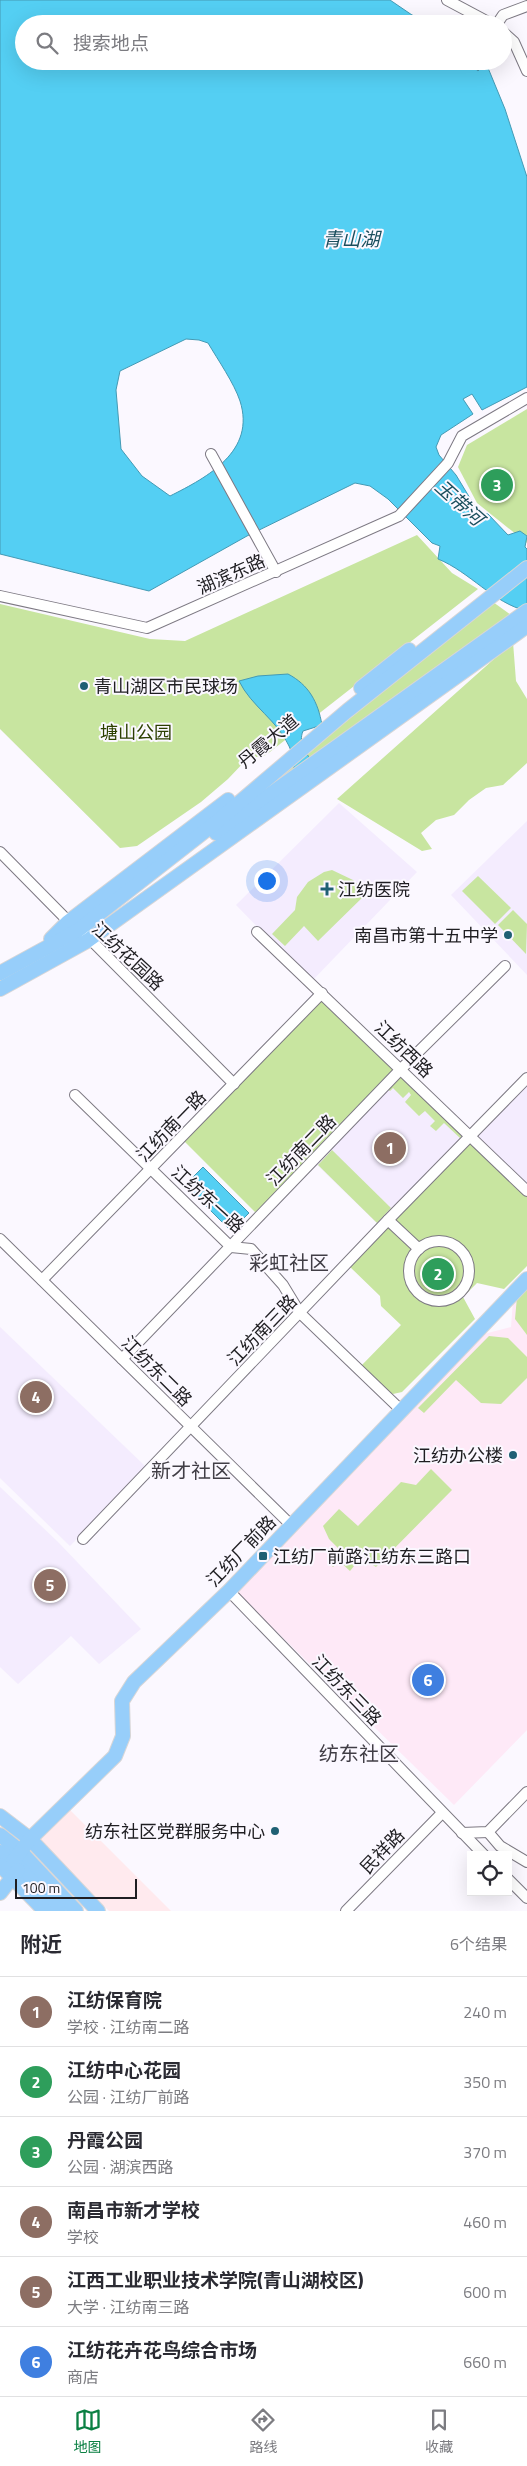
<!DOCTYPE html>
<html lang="zh">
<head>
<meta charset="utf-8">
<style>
  body { margin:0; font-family:"Titillium Web","Noto Sans SC",sans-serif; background:#f7f7f7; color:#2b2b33 }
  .controls { position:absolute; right:15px; bottom:15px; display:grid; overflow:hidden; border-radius:0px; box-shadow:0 5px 20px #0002 }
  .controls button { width:45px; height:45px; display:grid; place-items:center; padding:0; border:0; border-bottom:1px solid #e1e1e2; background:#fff; color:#2b2b33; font:25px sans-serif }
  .scale { position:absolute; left:15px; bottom:12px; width:122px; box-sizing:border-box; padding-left:5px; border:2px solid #1f1e22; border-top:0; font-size:14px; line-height:18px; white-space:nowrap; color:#1f1e22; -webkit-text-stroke:4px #fbf8ff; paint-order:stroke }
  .you { position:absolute; left:266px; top:880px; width:18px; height:18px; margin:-12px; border:4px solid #fff; border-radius:50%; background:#1a73e8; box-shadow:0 0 0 8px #1a73e833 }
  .badge { display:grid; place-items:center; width:32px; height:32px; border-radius:50%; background:#0b8043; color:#fff; font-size:16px; font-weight:700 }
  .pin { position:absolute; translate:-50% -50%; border:2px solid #fff; box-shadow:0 1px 5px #0006 }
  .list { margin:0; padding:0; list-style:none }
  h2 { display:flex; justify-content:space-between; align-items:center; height:65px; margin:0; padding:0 20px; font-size:21px }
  h2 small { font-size:16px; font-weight:400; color:#7c7c81 }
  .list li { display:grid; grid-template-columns:32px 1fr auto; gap:15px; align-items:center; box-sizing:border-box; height:70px; padding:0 20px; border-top:1px solid #e1e1e2 }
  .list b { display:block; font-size:19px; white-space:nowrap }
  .list p { margin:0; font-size:16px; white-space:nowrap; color:#7c7c81 }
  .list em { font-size:16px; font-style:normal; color:#7c7c81 }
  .icon { flex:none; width:28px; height:28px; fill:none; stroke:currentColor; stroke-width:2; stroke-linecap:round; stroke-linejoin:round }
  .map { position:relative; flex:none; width:527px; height:1911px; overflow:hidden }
  .search { position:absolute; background:#fff; box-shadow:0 5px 20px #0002; left:15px; right:15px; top:15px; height:55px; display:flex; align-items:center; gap:12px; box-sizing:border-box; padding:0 18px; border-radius:28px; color:#7c7c81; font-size:19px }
  .sheet { height:485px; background:#fff }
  nav { display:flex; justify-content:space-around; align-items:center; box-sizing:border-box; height:70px; border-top:1px solid #e1e1e2; background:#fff; font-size:14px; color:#7c7c81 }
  nav a { display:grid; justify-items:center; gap:2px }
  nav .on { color:#0b8043 }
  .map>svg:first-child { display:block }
</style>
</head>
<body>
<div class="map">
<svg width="527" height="1911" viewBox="0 0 527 1911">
  <rect width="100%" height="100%" fill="#fbf8ff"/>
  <polygon fill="#ffeaee" points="69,1809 171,1911 109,1911 39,1839"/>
  <polygon fill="#fee9f7" points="527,1286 527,1730 454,1805 236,1592 480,1335 511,1327 513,1300"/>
  <g fill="#f4ecfe">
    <polygon points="339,803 417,872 311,982 236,905"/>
    <polygon points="527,821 527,975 451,895"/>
    <polygon points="401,1071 466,1135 379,1225 314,1162"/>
    <polygon points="527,1080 527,1186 474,1135"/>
    <polygon points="0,1327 146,1467 70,1546 0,1478"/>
    <polygon points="0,1487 58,1542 141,1629 99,1664 71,1636 18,1684 0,1667"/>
  </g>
  <g fill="#c8e5a0">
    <polygon points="527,409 527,543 477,503 458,467 467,445"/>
    <polygon points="417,535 452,573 478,589 266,755 247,759 228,779 201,802 137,846 120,848 0,729 0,604 150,639 185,641"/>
    <polygon points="493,602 511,615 210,832"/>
    <polygon points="513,642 516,681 527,699 527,763 503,785 486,788 469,800 454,815 436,820 421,833 432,849 422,851 337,799"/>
    <polygon points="332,870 353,880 367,893 318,941 304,926 285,946 272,934 295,910 297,897 308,882 324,872"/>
    <polygon points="478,876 511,908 495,924 462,891"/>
    <polygon points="513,910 527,924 526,954 498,925"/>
    <polygon points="322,993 401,1069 259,1216 184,1141"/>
    <polygon points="400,1073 464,1134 460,1138 444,1123 436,1131 430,1126 435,1121 425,1111 419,1116 405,1102 411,1095 409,1092 403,1098 393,1088 390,1091 386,1088"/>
    <polygon points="470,1139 527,1194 527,1266 504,1289 477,1283 463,1297 475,1319 402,1392 393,1394 388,1391 361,1366 401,1325 381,1306 380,1296 348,1265"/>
    <polygon points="332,1150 391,1208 377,1223 318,1165"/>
    <polygon points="527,1287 527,1335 515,1319 517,1297"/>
    <polygon points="489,1336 508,1338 527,1357 527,1378 501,1404 481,1403 456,1380 424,1413 418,1408"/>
    <path d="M431,1469l21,21 -76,77c-7,-4 -9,-10 -17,-14l-8,3 3,10 -4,5 -11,-10 -6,6 -4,-4 12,-12 -12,-12 -6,-13 16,-17 19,17 43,-44 15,3z"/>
  </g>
  <g fill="#54cff3" stroke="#449ab4" fill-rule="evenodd">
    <path d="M0,0h390l22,15 24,9h-412v37h443l11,10 8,-8 19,46 22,68v210l-45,23 -10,-16 -9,5 10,15 -32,21 -5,12 3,8 17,20 23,38 9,1 20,21 12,-4 7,5 -2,11 2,2v62c-34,-8 -57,-39 -89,-52l2,-13 -8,-3 -44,-44 -18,-13 -15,-3 -108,53 -98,55 -149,-37zM186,339l13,1 9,3c10,17 26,40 32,58 16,50 -32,76 -70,95l-28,-20 -21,-27 -5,-59 4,-19z"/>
    <path d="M288,674c21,11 30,28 34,51l-19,6c-5,12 3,21 9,31l-17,19c-1,-12 -1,-25 -6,-35 -11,-25 -38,-40 -50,-65l19,-5z"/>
    <polygon points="203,1167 249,1213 231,1231 185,1185"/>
    <circle cx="438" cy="1273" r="9"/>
  </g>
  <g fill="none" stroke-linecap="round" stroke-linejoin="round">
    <g stroke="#7d7983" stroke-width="12">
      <g id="minor">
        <polyline points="447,0 492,24"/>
        <polyline points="497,24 503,15 527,6"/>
        <polyline points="503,32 514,42 527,71"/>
        <polyline points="211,454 276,572"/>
        <polyline points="0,596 147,628 399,516 448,463 462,436 527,398"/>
        <polyline points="0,852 73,926"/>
        <polyline points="257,932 527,1191"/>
        <polyline points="86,935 234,1084"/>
        <polyline points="75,1095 231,1247 251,1249 283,1285 300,1313 401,1410"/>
        <polyline points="388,1220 419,1249"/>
        <polyline points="0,1239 291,1525"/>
        <circle cx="439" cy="1271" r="30"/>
        <polyline points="42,1280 322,993"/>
        <polyline points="122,1359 401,1069 505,966"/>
        <polyline points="83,1539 388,1220 527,1078"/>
        <polyline points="229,1591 484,1855"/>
        <polyline points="488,1832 500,1846 527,1862"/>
        <polyline points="462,1833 488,1832 527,1792"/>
        <polyline points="508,1879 527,1898"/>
        <polyline points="346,1911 442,1813"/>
      </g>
    </g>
    <g stroke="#d7d6d7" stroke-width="16">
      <g id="major">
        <polyline points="361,688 409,650"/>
        <polyline points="216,833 527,611"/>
        <polyline points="51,939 68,922 228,800"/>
        <polyline points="0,973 77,931 214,824 347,711 527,568"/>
        <polyline points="0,989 87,941 527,626"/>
        <polyline points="0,1816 30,1839 98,1911"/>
        <polyline points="0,1835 20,1851 76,1911"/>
        <polyline points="0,1852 13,1861 59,1911"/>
        <polyline points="13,1861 30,1839 115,1756 123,1736 122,1701 134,1682 229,1591 527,1279"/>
        <polyline points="0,1865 45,1911"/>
        <polyline points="0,1893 18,1870"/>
      </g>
    </g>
    <use href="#minor" stroke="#fff" stroke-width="10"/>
    <use href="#major" stroke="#97cefa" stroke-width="14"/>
  </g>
  <g fill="#1f6074" stroke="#fbf8ff" stroke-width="2">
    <circle cx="84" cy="686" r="5"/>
    <path d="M324.5 881.5h5v5h5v5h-5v5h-5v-5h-5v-5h5z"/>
    <circle cx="508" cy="935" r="5"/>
    <circle cx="513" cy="1455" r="5"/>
    <rect x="258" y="1551" width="10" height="10" rx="2.5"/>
    <circle cx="275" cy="1831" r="5"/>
  </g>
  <g text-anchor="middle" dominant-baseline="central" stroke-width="4" stroke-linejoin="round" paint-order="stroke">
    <g font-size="18" fill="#1f1e22" stroke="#fbf8ff">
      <text transform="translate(231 574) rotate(-24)">湖滨东路</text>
      <text transform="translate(268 741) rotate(-40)">丹霞大道</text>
      <text transform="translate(128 956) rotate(43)">江纺花园路</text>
      <text transform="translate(404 1049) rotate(44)">江纺西路</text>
      <text transform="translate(171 1126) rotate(-46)">江纺南一路</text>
      <text transform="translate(301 1150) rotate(-46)">江纺南二路</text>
      <text transform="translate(208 1199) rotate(42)">江纺东一路</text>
      <text transform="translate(262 1330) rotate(-46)">江纺南三路</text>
      <text transform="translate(157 1371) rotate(45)">江纺东二路</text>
      <text transform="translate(241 1551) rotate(-46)">江纺厂前路</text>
      <text transform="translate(347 1690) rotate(46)">江纺东三路</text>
      <text transform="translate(382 1851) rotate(-46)">民祥路</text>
    </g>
    <g font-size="18" fill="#1f1e22" stroke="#fbf8ff" text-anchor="start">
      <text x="94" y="686">青山湖区市民球场</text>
      <text x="338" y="889">江纺医院</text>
      <text x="498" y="935" text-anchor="end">南昌市第十五中学</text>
      <text x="503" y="1455" text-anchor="end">江纺办公楼</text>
      <text x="273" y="1556">江纺厂前路江纺东三路口</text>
      <text x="265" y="1831" text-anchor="end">纺东社区党群服务中心</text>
    </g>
    <g font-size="18" fill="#2c3f00" stroke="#fbf8ff">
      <text x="136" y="732">塘山公园</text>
    </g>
    <g font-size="19" font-style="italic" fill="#1a4e5d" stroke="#fbf8ff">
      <text x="351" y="238">青山湖</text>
      <text transform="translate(460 502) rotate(42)">玉带河</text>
    </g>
    <g font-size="20" fill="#413e46" stroke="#fbf8ff">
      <text x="289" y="1262">彩虹社区</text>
      <text x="191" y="1470">新才社区</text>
      <text x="359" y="1753">纺东社区</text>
    </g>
  </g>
</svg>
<div class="controls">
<button><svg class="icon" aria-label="locate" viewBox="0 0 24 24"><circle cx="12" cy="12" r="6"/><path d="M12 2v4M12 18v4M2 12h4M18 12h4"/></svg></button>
</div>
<div class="scale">100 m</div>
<div class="you"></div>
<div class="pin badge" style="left:390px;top:1148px;background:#8d6e63">1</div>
<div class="pin badge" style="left:438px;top:1274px;background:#2e9e5b">2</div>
<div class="pin badge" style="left:497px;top:485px;background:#2e9e5b">3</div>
<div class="pin badge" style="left:36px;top:1397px;background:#8d6e63">4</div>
<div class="pin badge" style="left:50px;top:1585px;background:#8d6e63">5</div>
<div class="pin badge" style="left:428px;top:1680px;background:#3f7fe0">6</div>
<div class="search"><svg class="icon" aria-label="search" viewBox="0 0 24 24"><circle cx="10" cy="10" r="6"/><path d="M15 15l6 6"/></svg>搜索地点</div>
</div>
<section class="sheet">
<h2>附近<small>6个结果</small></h2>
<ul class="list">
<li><span class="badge" style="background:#8d6e63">1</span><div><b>江纺保育院</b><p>学校 · 江纺南二路</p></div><em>240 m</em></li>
<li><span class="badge" style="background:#2e9e5b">2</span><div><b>江纺中心花园</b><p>公园 · 江纺厂前路</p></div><em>350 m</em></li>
<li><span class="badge" style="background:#2e9e5b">3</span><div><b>丹霞公园</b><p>公园 · 湖滨西路</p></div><em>370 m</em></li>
<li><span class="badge" style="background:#8d6e63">4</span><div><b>南昌市新才学校</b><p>学校</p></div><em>460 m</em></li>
<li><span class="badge" style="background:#8d6e63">5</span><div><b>江西工业职业技术学院(青山湖校区)</b><p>大学 · 江纺南三路</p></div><em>600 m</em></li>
<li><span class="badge" style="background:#3f7fe0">6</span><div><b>江纺花卉花鸟综合市场</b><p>商店</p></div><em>660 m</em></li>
</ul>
</section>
<nav>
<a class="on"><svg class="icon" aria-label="map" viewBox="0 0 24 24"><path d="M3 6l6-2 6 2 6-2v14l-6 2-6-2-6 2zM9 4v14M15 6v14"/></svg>地图</a>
<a><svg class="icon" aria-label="directions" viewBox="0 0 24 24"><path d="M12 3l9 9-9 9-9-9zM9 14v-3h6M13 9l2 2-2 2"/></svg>路线</a>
<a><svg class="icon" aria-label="saved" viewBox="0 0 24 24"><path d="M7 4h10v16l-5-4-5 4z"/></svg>收藏</a>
</nav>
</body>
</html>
